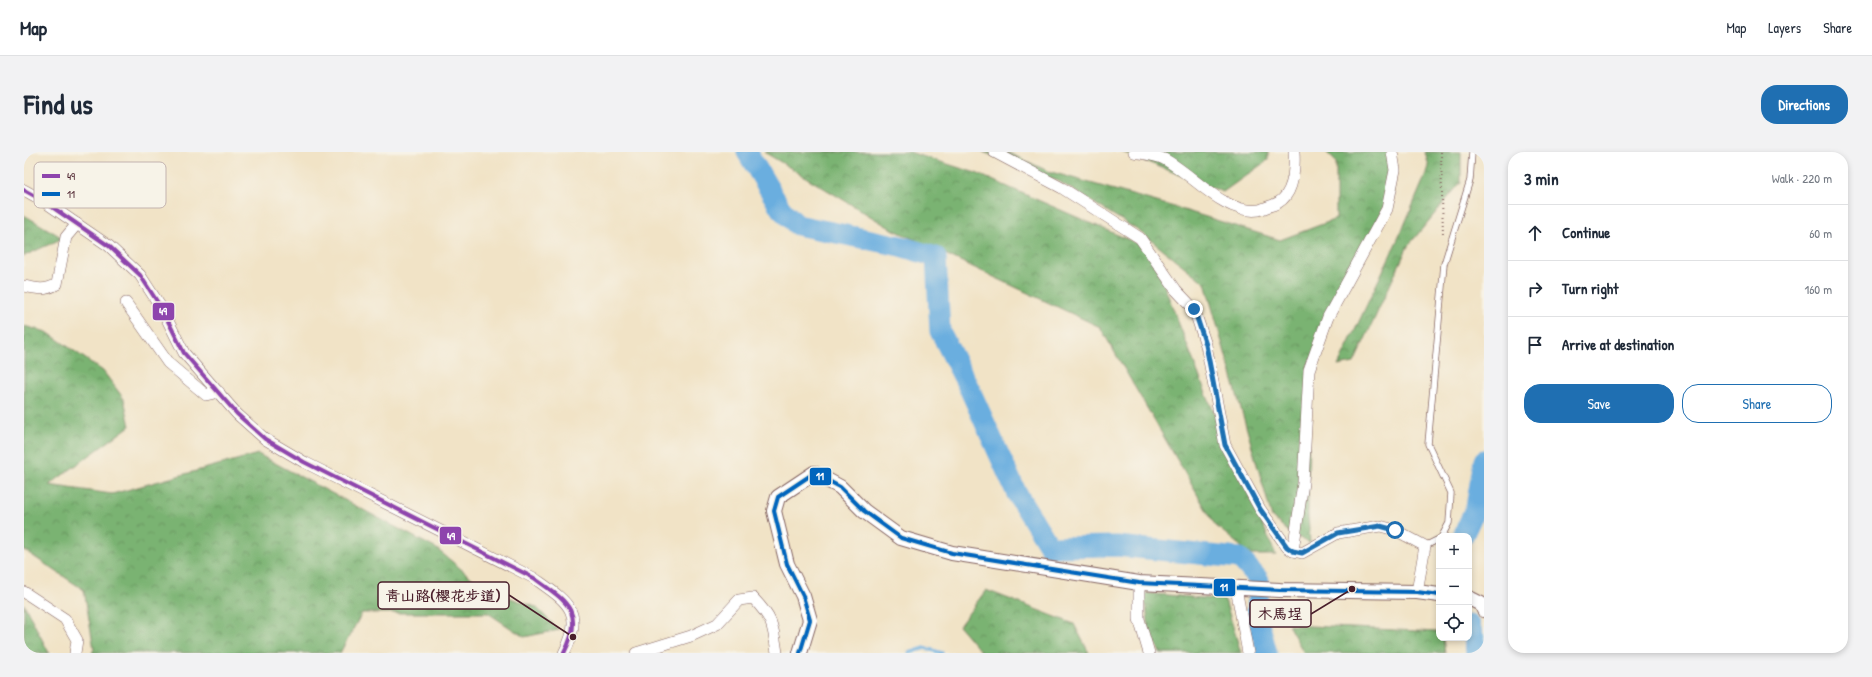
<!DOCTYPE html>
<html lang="en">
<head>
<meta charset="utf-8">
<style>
  body { margin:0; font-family:"Patrick Hand","LXGW WenKai TC",sans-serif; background:#f2f2f3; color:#1f2937 }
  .controls { position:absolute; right:12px; bottom:12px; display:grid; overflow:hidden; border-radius:8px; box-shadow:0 2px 6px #0003 }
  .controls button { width:36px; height:36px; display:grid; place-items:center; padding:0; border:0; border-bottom:1px solid #e0e1e3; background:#fff; color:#1f2937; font:20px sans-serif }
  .stop { position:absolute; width:12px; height:12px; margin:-9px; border:3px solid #1f6fb2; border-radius:50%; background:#fff }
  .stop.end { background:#1f6fb2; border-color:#fff; box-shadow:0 1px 4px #0008 }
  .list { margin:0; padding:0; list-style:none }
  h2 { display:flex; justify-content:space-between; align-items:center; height:52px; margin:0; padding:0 16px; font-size:17px }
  h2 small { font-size:13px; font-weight:400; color:#747a83 }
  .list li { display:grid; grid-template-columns:26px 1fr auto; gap:12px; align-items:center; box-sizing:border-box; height:56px; padding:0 16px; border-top:1px solid #e0e1e3 }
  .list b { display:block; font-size:15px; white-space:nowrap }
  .list em { font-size:13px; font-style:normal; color:#747a83 }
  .actions { display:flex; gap:8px; padding:12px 16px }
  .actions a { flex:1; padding:9px 0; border:1px solid #1f6fb2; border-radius:16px; text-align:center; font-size:14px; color:#1f6fb2 }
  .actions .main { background:#1f6fb2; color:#fff }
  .icon { flex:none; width:22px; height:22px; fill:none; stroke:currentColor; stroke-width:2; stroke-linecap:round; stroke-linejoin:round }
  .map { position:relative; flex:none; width:1460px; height:501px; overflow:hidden; border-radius:16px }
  header { display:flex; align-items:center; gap:24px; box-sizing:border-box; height:56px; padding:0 20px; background:#fff; border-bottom:1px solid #e0e1e3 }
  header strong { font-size:19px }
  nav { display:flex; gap:22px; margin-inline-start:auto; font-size:14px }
  .intro { display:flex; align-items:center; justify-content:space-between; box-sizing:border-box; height:96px; padding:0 24px }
  h1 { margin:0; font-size:28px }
  .button { padding:10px 18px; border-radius:16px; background:#1f6fb2; color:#fff; font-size:14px; font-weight:700 }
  main { display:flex; gap:24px; padding:0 24px }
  aside { flex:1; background:#fff; border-radius:16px; box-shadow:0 2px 6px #0003 }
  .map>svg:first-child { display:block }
</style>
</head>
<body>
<header>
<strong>Map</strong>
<nav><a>Map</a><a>Layers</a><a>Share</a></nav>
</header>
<div class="intro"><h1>Find us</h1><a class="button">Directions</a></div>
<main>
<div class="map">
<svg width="1460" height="501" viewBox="0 0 1460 501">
  <defs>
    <pattern id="forest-crowns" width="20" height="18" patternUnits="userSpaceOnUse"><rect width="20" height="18" fill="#7ab372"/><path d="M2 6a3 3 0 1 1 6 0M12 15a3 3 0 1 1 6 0" fill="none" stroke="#66915e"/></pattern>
  </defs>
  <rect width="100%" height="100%" fill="#f7f3e8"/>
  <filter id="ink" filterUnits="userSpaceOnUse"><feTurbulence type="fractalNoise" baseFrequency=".025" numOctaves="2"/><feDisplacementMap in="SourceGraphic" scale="8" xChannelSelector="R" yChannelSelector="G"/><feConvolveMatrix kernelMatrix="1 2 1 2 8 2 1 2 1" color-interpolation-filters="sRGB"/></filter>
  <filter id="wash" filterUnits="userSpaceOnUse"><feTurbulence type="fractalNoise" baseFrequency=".012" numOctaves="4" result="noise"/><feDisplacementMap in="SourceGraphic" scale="16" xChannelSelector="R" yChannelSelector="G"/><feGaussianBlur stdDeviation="0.9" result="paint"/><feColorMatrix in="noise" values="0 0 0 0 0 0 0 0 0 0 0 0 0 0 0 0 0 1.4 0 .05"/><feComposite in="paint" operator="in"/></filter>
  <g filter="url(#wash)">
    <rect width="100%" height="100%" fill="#f1e3c6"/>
    <g fill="url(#forest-crowns)" stroke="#62694e">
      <polygon points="740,0 885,0 952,21 1126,97 1183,244 1252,403 1227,403 1191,373 1076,175 866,76"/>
      <polygon points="959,0 983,0 1024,19 1147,54 1256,88 1312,67 1312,10 1302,0 1364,0 1369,41 1313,142 1283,234 1285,266 1284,361 1286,391 1267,382 1248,365 1181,131 1115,79 1036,30"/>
      <polygon points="1098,0 1244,0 1244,8 1199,40"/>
      <polygon points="1401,0 1437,0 1437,30 1384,94 1330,211 1314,214 1379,76 1405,15"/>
      <polygon points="0,63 39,86 0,104"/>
      <polygon points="0,174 23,180 79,219 100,247 106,274 25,333 88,342 234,302 413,397 461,437 512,455 535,478 500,485 464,461 338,461 316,501 68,501 70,497 60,438 0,398"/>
      <polygon points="962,438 1050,472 1065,501 958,501 935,474"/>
      <polygon points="1120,441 1201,448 1217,501 1136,501 1125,476"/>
      <polygon points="0,452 25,501 0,501"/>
      <polygon points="1264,473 1415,480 1415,486 1419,486 1421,501 1280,501"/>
    </g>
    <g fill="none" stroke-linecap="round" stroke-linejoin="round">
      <polyline stroke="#6aaedf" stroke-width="3.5" points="885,501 901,496 918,501"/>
      <g stroke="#6aaedf" stroke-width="21">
        <polyline points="723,0 757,57 773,73 876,94 912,105 916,179 946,238 993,342 1026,395 1093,394 1216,406 1235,428 1233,463 1243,501"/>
        <polyline points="1439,384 1452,355 1460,308"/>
        <polyline points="1445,473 1451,489 1452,501"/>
      </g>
    </g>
  </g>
  <g filter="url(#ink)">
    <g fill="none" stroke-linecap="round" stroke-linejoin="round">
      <g stroke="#846461" stroke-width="7">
        <g id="service">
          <polyline points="1418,384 1425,371 1427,341 1404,292 1420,112 1446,28 1448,0"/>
          <polyline points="1401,394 1415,387"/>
        </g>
      </g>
      <g stroke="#846461" stroke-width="12">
        <g id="minor">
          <polyline points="970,0 1038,36 1116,86 1152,138 1170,157 1182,193 1201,293 1236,357 1263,395 1269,399 1278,401 1314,381 1356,374 1371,378 1401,394 1393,440"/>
          <path d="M1110,0c10,2 21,3 30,7 29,15 60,56 95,51 4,-1 10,-4 14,-5 21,-7 22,-35 21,-53"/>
          <path d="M0,38l18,10 67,46 31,29 22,34 22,44 53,61 28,25 39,23 230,116c32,23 52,33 30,75"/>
          <path d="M0,134c13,3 21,5 33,-2l9,-47 11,-13"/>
          <polyline points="102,151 144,211 182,243 195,240"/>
          <polyline points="1269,399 1279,331 1285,218 1304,165 1363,57 1371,18 1368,0"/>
          <polyline points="1115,431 1115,467 1125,501"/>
          <polyline points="1212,436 1224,501"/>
          <polyline points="0,440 41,467 53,488 51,501"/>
          <path d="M612,501l55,-17 26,-12 22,-24 14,-2c20,21 20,27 24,55"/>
        </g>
      </g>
      <g stroke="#846461" stroke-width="16">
        <g id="tertiary">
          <polyline points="1445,446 1457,452 1460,458"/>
          <polyline points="776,501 786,468 779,444 763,412 750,359 754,345 790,321 816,335 840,359 877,386 928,401 1115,431 1256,438 1393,440 1415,443"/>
        </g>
      </g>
      <polyline stroke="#846461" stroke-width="2" stroke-dasharray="1 3" stroke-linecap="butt" points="1417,0 1419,84"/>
      <use href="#service" stroke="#fff" stroke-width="5.5"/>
      <use href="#minor" stroke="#fff" stroke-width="11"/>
      <use href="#tertiary" stroke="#fff" stroke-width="14"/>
      <g stroke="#f7f3e8" stroke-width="7">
        <path id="bus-1" d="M0,38l18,10 67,46 31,29 22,34 22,44 53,61 28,25 39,23 230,116c32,23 52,33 30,75"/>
      </g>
      <g stroke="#f7f3e8" stroke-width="7">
        <polyline id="bus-2" points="776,501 786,468 779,444 763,412 750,359 754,345 790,321 816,335 840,359 877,386 928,401 1115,431 1256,438 1393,440 1415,443"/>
      </g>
      <use href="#bus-1" stroke="#8e44ad" stroke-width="4"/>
      <use href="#bus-2" stroke="#0065bd" stroke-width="4"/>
    </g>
  </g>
  <g fill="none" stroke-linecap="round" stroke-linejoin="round" filter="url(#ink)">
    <polyline stroke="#1f6fb2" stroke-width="5" points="1170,157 1182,193 1201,293 1236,357 1263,395 1269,399 1278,401 1314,381 1356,374 1371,378"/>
  </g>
  <rect x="10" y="10" width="132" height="46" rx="6" fill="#f7f3e8" stroke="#c3b3af" stroke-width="1"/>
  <rect x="18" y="22" width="18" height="4" fill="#8e44ad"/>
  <rect x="18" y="40" width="18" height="4" fill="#0065bd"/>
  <g font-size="11" fill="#4a1f2b">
    <text x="43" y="28">49</text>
    <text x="43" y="46">11</text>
  </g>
  <path fill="none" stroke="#4a1f2b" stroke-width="1.5" d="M549 485L485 443M1328 437L1287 462"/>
  <g fill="#4a1f2b" stroke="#f7f3e8" stroke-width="1.5">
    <circle cx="549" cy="485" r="4"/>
    <circle cx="1328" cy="437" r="4"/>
  </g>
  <g fill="#f7f3e8" stroke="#4a1f2b" stroke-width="1.5">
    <rect x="354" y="430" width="131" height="27" rx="4"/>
    <rect x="1226" y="448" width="61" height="27" rx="4"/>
  </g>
  <g font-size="15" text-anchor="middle" font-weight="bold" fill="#4a1f2b">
    <text x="419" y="449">青山路(櫻花步道)</text>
    <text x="1256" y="467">木馬埕</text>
  </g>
  <g stroke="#f7f3e8" stroke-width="1.5">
    <rect x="128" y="150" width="23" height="19" rx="4" fill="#8e44ad"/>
    <rect x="785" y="315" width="23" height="19" rx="4" fill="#0065bd"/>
    <rect x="415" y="374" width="23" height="19" rx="4" fill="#8e44ad"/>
    <rect x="1189" y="426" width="23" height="19" rx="4" fill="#0065bd"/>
  </g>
  <g font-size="11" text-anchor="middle" font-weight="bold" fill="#fff">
    <text x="139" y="163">49</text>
    <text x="796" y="328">11</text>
    <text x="427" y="388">49</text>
    <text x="1200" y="439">11</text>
  </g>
</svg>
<div class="controls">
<button>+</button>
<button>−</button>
<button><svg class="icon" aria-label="locate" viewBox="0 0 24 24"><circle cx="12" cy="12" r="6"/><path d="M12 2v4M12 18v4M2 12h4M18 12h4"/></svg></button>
</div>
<div class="stop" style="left:1371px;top:378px"></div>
<div class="stop end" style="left:1170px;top:157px"></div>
</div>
<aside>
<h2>3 min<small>Walk · 220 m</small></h2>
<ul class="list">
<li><svg class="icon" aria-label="ahead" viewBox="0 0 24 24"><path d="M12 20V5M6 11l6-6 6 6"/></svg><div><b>Continue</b></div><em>60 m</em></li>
<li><svg class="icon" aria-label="right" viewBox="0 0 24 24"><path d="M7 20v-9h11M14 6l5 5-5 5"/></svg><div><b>Turn right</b></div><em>160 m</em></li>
<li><svg class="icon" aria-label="arrive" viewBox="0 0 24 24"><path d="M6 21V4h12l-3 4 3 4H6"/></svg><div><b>Arrive at destination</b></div></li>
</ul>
<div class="actions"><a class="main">Save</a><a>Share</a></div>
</aside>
</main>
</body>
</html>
